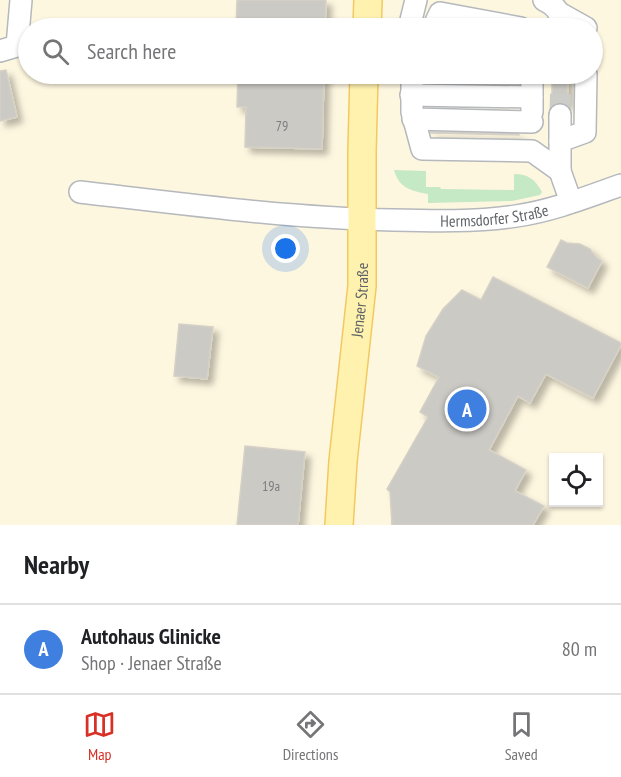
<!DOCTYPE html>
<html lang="en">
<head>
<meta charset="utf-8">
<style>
  body { margin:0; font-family:"PT Sans Narrow",sans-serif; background:#f2f2f2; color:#202124 }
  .controls { position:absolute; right:18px; bottom:18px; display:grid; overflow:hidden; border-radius:0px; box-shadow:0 2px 4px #0004 }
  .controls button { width:54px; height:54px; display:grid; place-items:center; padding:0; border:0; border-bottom:2px solid #e0e0e0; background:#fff; color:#202124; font:30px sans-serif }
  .you { position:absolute; left:286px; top:249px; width:21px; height:21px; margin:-15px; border:4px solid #fff; border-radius:50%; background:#1a73e8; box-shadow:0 0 0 9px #1a73e833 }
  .badge { display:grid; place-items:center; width:39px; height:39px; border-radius:50%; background:#d93025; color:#fff; font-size:20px; font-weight:700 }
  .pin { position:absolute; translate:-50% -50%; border:3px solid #fff; box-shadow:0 2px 6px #0006 }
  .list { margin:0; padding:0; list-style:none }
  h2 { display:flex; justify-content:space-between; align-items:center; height:78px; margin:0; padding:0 24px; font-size:26px }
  h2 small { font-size:20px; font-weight:400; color:#757577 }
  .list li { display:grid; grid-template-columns:39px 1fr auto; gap:18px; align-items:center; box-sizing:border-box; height:90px; padding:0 24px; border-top:2px solid #e0e0e0 }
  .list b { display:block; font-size:22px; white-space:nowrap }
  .list p { margin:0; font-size:20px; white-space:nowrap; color:#757577 }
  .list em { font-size:20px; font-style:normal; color:#757577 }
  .icon { flex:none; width:33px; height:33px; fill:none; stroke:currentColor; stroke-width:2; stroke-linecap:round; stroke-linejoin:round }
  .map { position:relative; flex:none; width:621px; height:525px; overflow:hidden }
  .search { position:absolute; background:#fff; box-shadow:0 2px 4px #0004; left:18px; right:18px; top:18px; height:66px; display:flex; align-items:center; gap:15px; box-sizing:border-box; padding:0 21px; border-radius:33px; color:#757577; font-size:22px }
  .sheet { height:168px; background:#fff }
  nav { display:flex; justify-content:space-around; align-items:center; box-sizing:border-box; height:84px; border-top:2px solid #e0e0e0; background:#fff; font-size:16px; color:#757577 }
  nav a { display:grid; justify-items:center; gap:3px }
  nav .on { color:#d93025 }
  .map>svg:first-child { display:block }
</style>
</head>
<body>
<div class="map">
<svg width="621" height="525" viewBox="0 0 621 525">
  <defs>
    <filter id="shadow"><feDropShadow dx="5.5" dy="5.5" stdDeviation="3" flood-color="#0004"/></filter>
  </defs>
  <rect width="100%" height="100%" fill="#f1efe8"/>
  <path fill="#fef7e0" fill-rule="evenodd" d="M0,0h621v525h-621zM28,28h564v46h-564zM554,458h44v44h-44z"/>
  <path fill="#c5e8c5" d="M394,170l32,1v16h14l1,2 73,1v-16c14,0 21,5 28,18l-2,3 -28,6 -84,2v-9c-17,-3 -29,-6 -34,-24z"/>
  <g fill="#cccac5" stroke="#d6d1c6" stroke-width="1.5" filter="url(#shadow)">
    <polygon points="237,0 326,0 325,28 236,28"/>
    <polygon points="6,70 17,117 0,121 0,71"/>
    <polygon points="238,74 324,74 322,149 245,147 246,107 237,107"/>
    <polygon points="455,74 517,74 516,83 519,84 431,83 431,81 454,81"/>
    <polygon points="552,74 568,74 567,105 559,102 552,106"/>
    <polygon points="431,132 519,134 519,135 431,133"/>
    <polygon points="561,240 567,243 580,244 590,249 597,258 602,261 588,288 547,267"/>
    <polygon points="493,277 621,343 621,345 593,398 546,374 530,403 518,396 489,450 526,470 515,491 544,506 533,525 392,525 390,492 387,489 428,417 420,412 439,377 417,366 426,336 443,309 462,290 481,300"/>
    <polygon points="179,324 213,327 207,379 174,376"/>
    <polygon points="245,446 305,452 298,525 237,525"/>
  </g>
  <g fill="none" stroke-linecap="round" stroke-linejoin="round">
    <polyline stroke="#ccccc8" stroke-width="21" stroke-dasharray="21 10" stroke-linecap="butt" points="560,115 561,74"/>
    <g stroke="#b5b8bc" stroke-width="24">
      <g id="minor">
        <path d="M544,0c14,7 17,14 17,28"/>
        <polyline points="561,14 586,28"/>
        <polyline points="409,28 416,0"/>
        <polyline points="433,28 440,13 521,28"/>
        <polyline points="0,51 17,46 21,0"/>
        <polyline points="412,74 412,112 422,149 532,151 560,171 571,202"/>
        <polyline points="532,74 532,112"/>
        <polyline points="411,95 532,97"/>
        <polyline points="560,115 560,141"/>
        <polyline points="413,119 532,122"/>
        <polyline points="560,171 560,141 585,132 586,74"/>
        <path id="s1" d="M80,192c104,12 208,26 313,28 41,1 83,2 123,-4 36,-5 71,-19 105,-31"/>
      </g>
    </g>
    <g stroke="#f2c960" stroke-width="30">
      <g id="major">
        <polyline points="367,28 368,0"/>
        <path id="s2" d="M339,525l4,-64 19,-175v-134l2,-78"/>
      </g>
    </g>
    <use href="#minor" stroke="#fff" stroke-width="21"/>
    <use href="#major" stroke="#fff2af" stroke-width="27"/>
  </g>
  <g text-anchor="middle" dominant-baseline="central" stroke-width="4.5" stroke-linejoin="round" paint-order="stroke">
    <g font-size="14" fill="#7a7d7f">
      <text x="282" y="126">79</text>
      <text x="271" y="486">19a</text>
    </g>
    <g font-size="16" fill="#5f6368" stroke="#fff">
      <text stroke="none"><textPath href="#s1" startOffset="416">Hermsdorfer Straße</textPath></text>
      <text stroke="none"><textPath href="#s2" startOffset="226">Jenaer Straße</textPath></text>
    </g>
  </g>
</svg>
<div class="controls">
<button><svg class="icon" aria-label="locate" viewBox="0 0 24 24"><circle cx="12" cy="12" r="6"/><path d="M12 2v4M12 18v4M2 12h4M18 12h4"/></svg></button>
</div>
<div class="you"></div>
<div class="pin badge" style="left:467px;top:409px;background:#3f7fe0">A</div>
<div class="search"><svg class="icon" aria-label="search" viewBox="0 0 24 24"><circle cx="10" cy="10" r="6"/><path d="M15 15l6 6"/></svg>Search here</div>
</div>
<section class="sheet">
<h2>Nearby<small></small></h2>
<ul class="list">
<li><span class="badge" style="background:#3f7fe0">A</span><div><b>Autohaus Glinicke</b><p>Shop · Jenaer Straße</p></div><em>80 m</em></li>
</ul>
</section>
<nav>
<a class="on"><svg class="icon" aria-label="map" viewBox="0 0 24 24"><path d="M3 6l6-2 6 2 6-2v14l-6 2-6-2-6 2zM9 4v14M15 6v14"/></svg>Map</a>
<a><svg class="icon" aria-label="directions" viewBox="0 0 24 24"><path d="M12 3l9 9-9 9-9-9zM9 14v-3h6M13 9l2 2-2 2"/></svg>Directions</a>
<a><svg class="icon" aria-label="saved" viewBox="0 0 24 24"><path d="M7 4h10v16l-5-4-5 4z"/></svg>Saved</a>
</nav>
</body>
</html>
